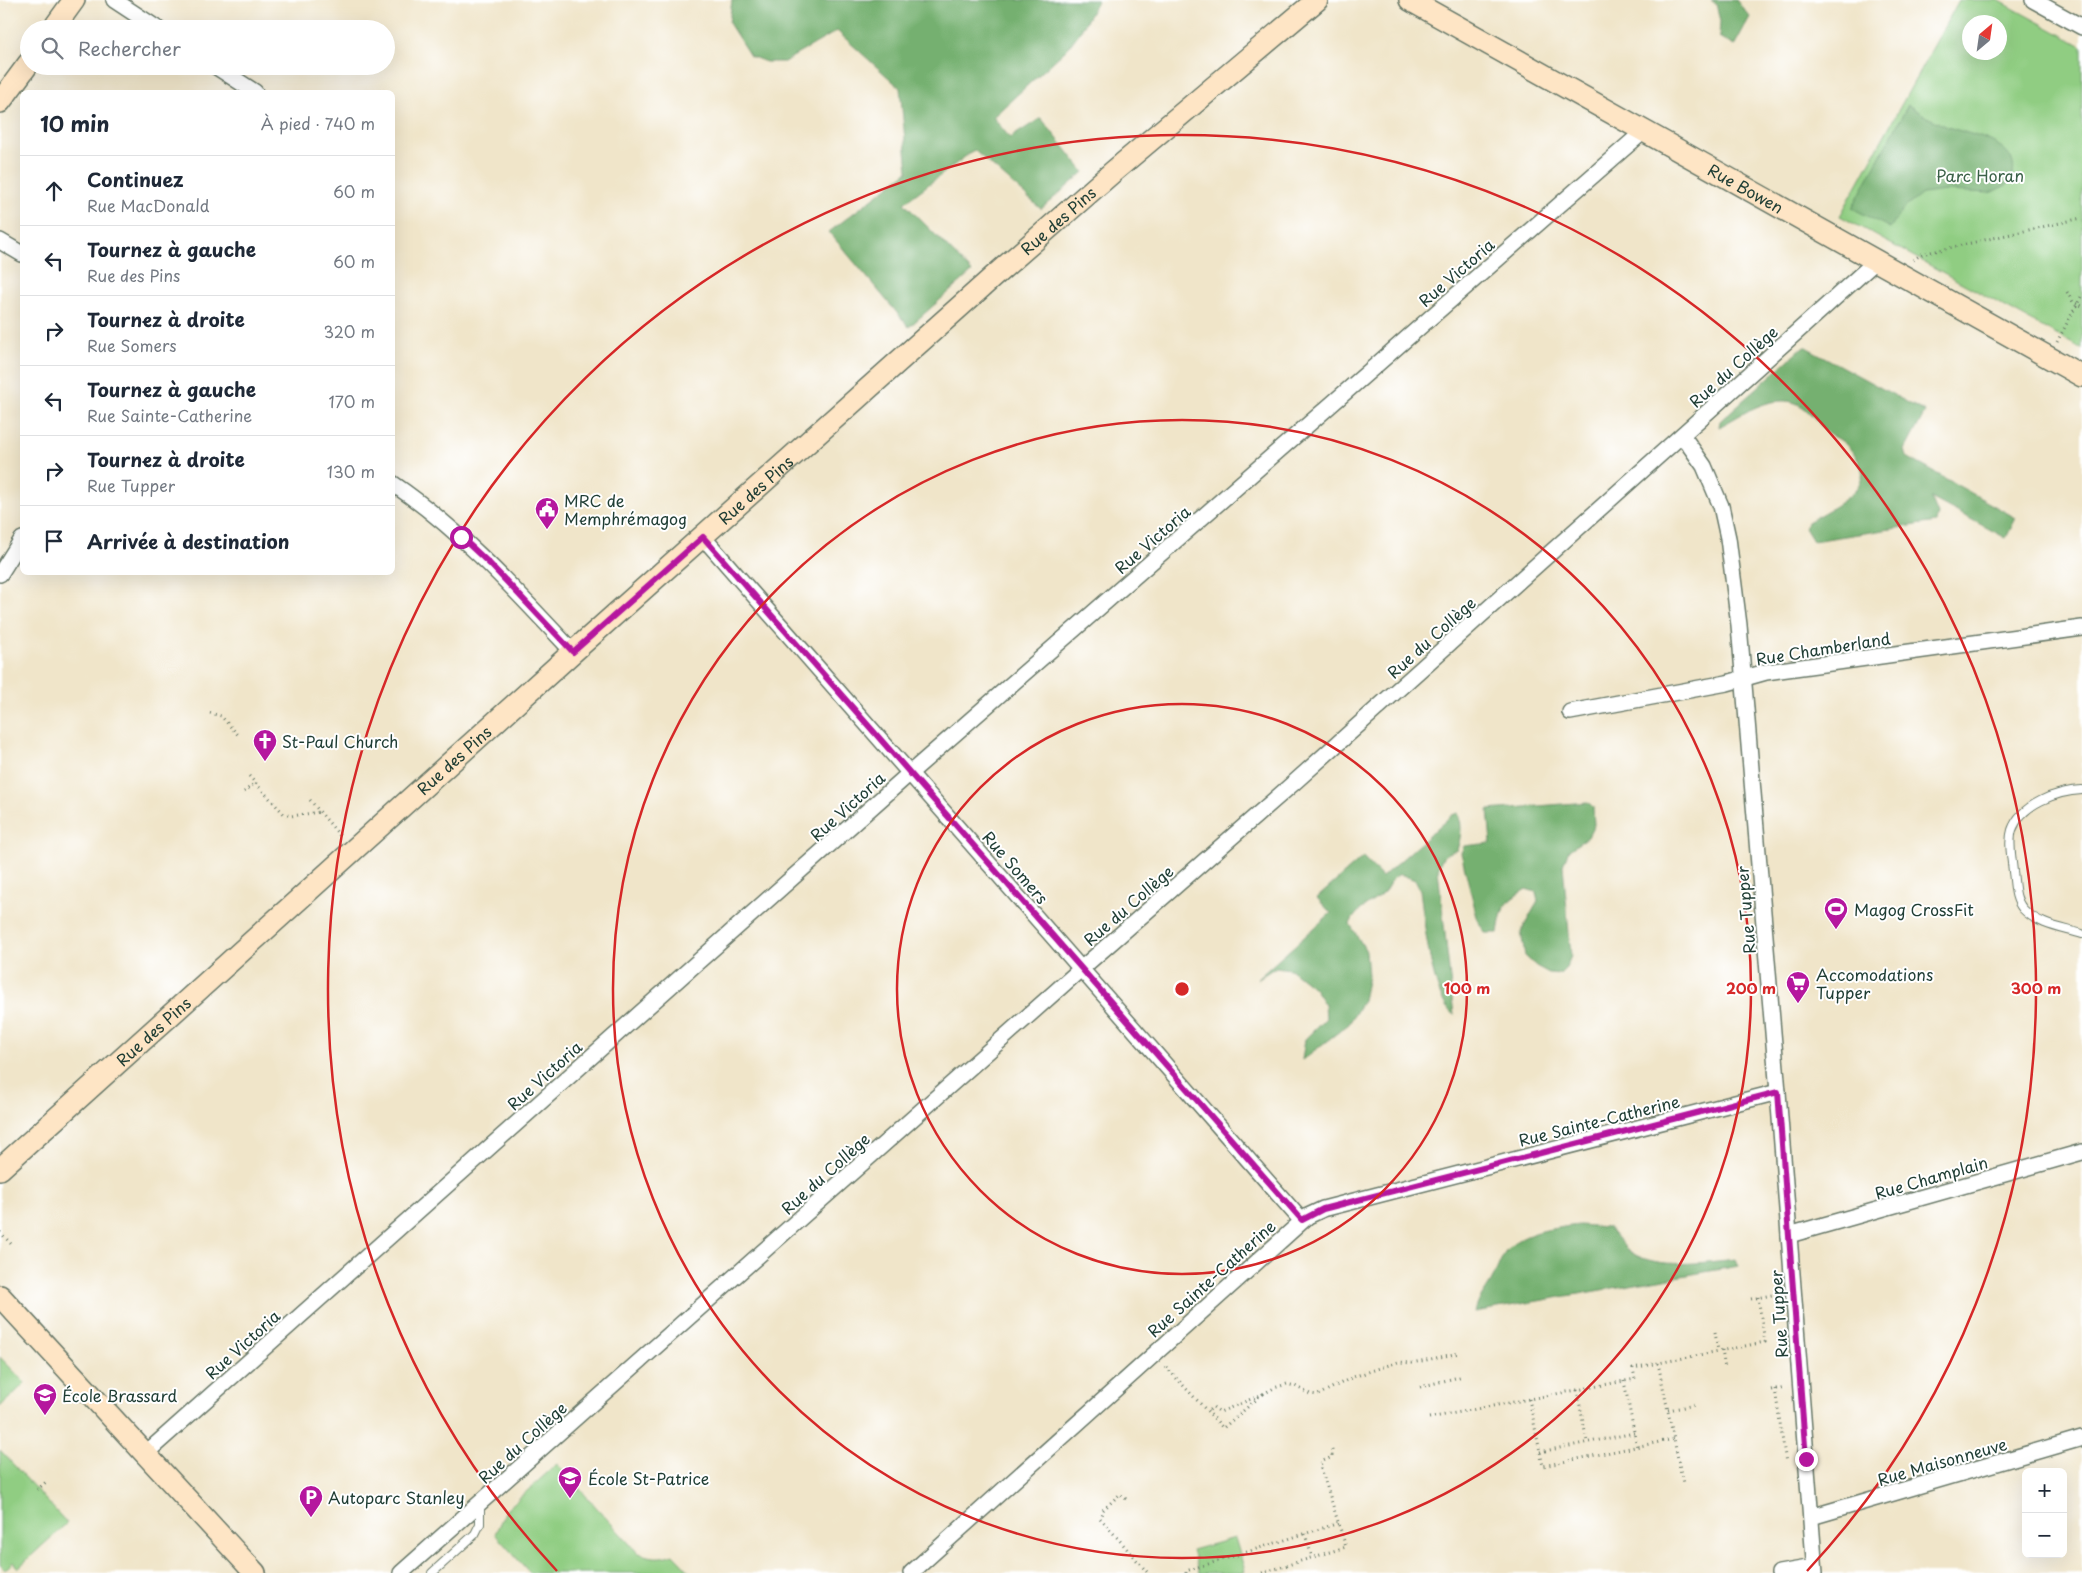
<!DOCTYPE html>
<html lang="fr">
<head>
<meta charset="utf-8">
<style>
  body { margin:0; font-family:"Playpen Sans",sans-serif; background:#f2f2f3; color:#1f2937 }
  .controls { position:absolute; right:15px; bottom:15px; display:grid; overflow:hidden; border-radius:8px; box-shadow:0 5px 20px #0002 }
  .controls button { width:45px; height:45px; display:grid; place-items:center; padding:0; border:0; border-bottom:1px solid #e0e1e3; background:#fff; color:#1f2937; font:25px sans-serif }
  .compass { position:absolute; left:1962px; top:15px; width:45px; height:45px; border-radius:50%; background:#fff; box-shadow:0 5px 20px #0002; rotate:29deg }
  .stop { position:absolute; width:15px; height:15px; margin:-11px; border:4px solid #b5179e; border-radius:50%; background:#fff }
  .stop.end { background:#b5179e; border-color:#fff; box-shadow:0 1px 5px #0008 }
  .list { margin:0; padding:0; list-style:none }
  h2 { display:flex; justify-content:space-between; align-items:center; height:65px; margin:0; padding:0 20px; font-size:21px }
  h2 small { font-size:16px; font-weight:400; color:#747a83 }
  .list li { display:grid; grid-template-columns:32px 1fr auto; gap:15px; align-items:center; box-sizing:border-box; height:70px; padding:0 20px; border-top:1px solid #e0e1e3 }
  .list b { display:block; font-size:19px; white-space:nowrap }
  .list p { margin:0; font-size:16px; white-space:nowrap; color:#747a83 }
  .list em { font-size:16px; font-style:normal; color:#747a83 }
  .icon { flex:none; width:28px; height:28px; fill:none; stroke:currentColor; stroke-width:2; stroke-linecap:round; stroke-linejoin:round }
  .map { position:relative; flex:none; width:2082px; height:1573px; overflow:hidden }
  .search { position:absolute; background:#fff; box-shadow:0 5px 20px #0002; left:20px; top:20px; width:375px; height:55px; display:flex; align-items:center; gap:12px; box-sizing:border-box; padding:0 18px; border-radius:28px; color:#747a83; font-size:19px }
  .panel { position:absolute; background:#fff; box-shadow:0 5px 20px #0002; left:20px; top:90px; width:375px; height:485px; border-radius:8px }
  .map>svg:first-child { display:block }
</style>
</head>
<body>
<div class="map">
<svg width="2082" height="1573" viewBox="0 0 2082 1573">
  <rect width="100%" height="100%" fill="#fff"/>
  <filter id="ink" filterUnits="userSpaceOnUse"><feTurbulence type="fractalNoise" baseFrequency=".02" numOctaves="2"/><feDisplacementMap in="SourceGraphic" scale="10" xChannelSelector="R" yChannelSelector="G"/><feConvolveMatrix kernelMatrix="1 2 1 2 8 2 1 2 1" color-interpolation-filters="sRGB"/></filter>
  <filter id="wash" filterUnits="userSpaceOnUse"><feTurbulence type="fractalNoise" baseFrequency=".0096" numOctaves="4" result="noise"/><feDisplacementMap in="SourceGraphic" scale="20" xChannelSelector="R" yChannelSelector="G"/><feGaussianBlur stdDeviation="1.12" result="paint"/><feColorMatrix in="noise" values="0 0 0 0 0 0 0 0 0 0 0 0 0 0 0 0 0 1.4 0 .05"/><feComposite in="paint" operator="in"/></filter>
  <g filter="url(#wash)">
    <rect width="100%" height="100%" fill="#f0e5c9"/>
    <g fill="#90cd82" stroke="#58855b" fill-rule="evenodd">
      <path d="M1959,0h39l84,46v303l-242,-133zM1970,22h30v30h-30z"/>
      <polygon points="0,1357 25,1383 0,1407"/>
      <polygon points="0,1450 67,1523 18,1568 13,1562 5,1570 0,1565"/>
      <path d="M557,1464l80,88c12,6 23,7 36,2l18,19h-161l-35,-39 11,-24z"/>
      <polygon points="1235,1538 1245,1571 1238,1573 1199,1573 1192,1550"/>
    </g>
    <g fill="#74b070" stroke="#4a7652">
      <polygon points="732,0 1098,0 1080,32 1067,49 993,117 1010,138 1041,118 1084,172 1041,209 974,150 904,203 972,272 909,327 829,232 908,171 900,88 837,31 784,62 766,62 750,56 729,23"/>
      <polygon points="1711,0 1736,0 1750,17 1734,46 1719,37 1720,21 1716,4"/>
      <path d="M1908,105c12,8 24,15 37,21 26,10 83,16 65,57l-20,10 -44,-2 -24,3 -20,16 -12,18 -38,-20z"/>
      <path d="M1804,346l121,66 -20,38 2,7 109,61 -10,20 -75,-40 7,17 -2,7 -123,19 -8,-13 2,-6c17,-10 50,-24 55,-45 3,-10 -11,-29 -19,-35 -5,-4 -11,-6 -16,-10 -14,-14 -23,-32 -45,-31 -22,0 -44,16 -63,26l1,-6z"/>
      <path d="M1588,802l5,5 1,18 -6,12 -19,13 -6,15 8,91 -5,12 -6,6 -11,-1 -13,-7 -11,-10 -4,-24 17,-31 -2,-9 -10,-3c-22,14 -24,17 -28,44h-13l-7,-12 -17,-68 3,-7 27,-3 -3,-33z"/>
      <path d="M1458,813c5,12 3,24 -1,37 -13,4 -16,7 -19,20l16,145c-23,-16 -30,-97 -34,-125l-5,-10 -15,-6c-12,6 -10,13 -18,20 -12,11 -26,15 -32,30l16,27 2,25 -5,24 -14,24 -47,36 3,-21 21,-21 -1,-13 -11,-17 -24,-19 -14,-2 -19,12 74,-66 -14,-15 46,-41 19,20 70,-62z"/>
      <path d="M1579,1225l29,2c7,8 15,20 24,26 27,17 73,9 104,6l3,7 -264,46c4,-14 7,-15 14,-27 7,-10 10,-25 18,-35 16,-19 49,-22 72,-25z"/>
    </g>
  </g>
  <g filter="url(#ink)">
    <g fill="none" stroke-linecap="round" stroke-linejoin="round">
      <g stroke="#687868" stroke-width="10">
        <g id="lane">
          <path d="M2082,790c-25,1 -61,14 -70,40 -4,13 0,29 1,42 2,12 1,27 10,37 15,16 39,19 59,25"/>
          <polyline points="432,1573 475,1534 480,1524 480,1503"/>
        </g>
      </g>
      <g stroke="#687868" stroke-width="18">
        <g id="street">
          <polyline points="114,0 158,29"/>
          <polyline points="2033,0 2082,27"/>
          <polyline points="215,66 255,92"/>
          <polyline points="0,241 22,254"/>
          <polyline points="1682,435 1704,466 1721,506 1728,538 1739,625 1778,1092 1815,1573"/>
          <path d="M392,483c69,47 124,108 181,169"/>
          <polyline points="703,537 1301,1220"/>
          <polyline points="0,574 22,539"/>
          <polyline points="1570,712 1727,683 1766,672 2082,628"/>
          <polyline points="1789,1235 2082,1152"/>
          <polyline points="145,1454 910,773 1645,130"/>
          <polyline points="1811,1517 2082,1438"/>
          <polyline points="401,1573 1082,968 1297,780 1876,261"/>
          <polyline points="911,1573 1308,1216 1323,1209 1778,1092"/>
          <polyline points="1779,1573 1814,1567"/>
        </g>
      </g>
      <g stroke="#687868" stroke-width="24">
        <g id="secondary">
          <path id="s1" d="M1410,0l672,376"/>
          <polyline points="53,29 74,0"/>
          <polyline points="0,102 29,63"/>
          <path id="s2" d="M0,1169l573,-517 420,-375 121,-106 203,-171"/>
          <polyline points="0,1296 255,1573"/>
        </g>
      </g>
      <g stroke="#687868" stroke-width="3" stroke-dasharray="1 4" stroke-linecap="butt">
        <polyline points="1913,260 1922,254 2082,218"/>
        <polyline points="2067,292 2073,302 2082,306"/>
        <polyline points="2057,342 2082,295"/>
        <polyline points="210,713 221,716 238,735"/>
        <polyline points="249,776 284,814 291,816 320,812"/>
        <polyline points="244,792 255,783"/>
        <polyline points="310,800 340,836"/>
        <polyline points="0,1232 13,1246"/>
        <polyline points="1751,1299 1777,1294"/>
        <polyline points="1715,1332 1718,1351"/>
        <polyline points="1722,1350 1725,1369"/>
        <polyline points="1658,1363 1683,1483"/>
        <polyline points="1166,1367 1223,1428 1263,1394 1220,1412 1213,1407 1208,1411"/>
        <polyline points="1624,1381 1637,1447"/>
        <polyline points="1420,1387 1463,1376"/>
        <polyline points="1775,1389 1786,1463"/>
        <polyline points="1577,1390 1587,1442"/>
        <polyline points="1771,1390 1785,1387"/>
        <polyline points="1263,1394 1274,1388 1287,1384 1295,1386 1310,1394 1318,1395 1353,1377 1398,1362 1412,1363 1459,1353"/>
        <polyline points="1529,1399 1543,1466 1674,1439"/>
        <polyline points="1668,1410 1695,1405"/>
        <polyline points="1429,1418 1635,1379 1633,1368 1765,1342 1758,1297"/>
        <polyline points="1540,1452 1634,1433"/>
        <polyline points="37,1490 47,1481"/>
        <polyline points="1126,1499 1120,1494 1103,1510 1100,1518 1148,1573"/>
        <polyline points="1305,1534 1312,1557"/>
        <polyline points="1186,1573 1186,1571 1339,1523"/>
        <polyline points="1262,1573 1346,1547 1320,1465 1323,1461 1332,1457 1332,1449"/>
      </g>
      <use href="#lane" stroke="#fff" stroke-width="8"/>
      <use href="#street" stroke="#fff" stroke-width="15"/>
      <use href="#secondary" stroke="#fee5c5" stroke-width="21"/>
    </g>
  </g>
  <g fill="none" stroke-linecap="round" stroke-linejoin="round" filter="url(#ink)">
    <polyline stroke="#b5179e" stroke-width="6" points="461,537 490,564 573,652 703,537 1302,1220 1323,1209 1778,1092 1806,1459"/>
  </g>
  <g fill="none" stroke="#d62828" stroke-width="2.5">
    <circle cx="1182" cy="989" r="285"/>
    <circle cx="1182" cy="989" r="569"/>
    <path d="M557 1571A854 854 0 1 1 1807 1571"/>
  </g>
  <defs>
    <g id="civic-pin" transform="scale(1.25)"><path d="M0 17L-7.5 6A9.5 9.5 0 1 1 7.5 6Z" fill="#b5179e" stroke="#fff"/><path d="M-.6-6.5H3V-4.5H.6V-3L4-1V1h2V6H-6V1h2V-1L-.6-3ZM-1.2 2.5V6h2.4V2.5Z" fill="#fff"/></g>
    <g id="church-pin" transform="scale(1.25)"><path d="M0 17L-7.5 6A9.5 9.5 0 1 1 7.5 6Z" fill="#b5179e" stroke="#fff"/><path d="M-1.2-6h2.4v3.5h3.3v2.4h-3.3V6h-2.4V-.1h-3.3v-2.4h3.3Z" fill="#fff"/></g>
    <g id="stadium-pin" transform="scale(1.25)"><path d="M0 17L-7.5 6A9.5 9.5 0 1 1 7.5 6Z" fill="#b5179e" stroke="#fff"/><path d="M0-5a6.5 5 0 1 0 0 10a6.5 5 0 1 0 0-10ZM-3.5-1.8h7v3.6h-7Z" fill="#fff"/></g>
    <g id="supermarket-pin" transform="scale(1.25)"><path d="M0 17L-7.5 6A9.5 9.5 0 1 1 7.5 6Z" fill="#b5179e" stroke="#fff"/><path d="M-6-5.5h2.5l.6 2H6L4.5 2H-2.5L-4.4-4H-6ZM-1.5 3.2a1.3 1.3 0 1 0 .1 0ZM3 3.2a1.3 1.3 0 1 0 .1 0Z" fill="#fff"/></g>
    <g id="school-pin" transform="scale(1.25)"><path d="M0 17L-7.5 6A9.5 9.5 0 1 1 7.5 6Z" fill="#b5179e" stroke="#fff"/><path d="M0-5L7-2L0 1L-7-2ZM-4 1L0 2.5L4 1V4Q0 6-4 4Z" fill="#fff"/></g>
    <g id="parking-pin" transform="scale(1.25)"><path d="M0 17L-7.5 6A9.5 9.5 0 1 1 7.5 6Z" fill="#b5179e" stroke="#fff"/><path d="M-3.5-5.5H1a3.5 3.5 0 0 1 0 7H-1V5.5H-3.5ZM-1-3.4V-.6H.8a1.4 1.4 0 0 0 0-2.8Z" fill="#fff"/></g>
  </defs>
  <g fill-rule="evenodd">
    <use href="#civic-pin" x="547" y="509"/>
    <use href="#church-pin" x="265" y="741"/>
    <use href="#stadium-pin" x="1836" y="909"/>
    <use href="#supermarket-pin" x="1798" y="983"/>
    <use href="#school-pin" x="45" y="1395"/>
    <use href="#school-pin" x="570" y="1478"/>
    <use href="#parking-pin" x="311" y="1497"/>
  </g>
  <g text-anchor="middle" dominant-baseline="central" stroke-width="4" stroke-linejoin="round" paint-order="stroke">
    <g font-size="16" fill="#3b6148" stroke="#fff">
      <text x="1980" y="175">Parc Horan</text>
    </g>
    <g font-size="16" fill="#1f3d34" stroke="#fff">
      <text stroke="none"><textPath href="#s1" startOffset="385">Rue Bowen</textPath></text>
      <text stroke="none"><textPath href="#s2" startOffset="1421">Rue des Pins</textPath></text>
      <text transform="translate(1456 272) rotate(-41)">Rue Victoria</text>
      <text transform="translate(1733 366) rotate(-42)">Rue du Collège</text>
      <text stroke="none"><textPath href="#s2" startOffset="1016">Rue des Pins</textPath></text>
      <text transform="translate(1152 539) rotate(-41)">Rue Victoria</text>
      <text transform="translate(1431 637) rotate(-42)">Rue du Collège</text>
      <text transform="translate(1823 648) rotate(-9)">Rue Chamberland</text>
      <text stroke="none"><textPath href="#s2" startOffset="611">Rue des Pins</textPath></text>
      <text transform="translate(847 806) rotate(-42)">Rue Victoria</text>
      <text transform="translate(1016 867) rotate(49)">Rue Somers</text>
      <text transform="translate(1128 905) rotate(-41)">Rue du Collège</text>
      <text transform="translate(1745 910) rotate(-95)">Rue Tupper</text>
      <text stroke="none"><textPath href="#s2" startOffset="206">Rue des Pins</textPath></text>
      <text transform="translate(544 1075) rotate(-42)">Rue Victoria</text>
      <text transform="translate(1599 1120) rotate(-14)">Rue Sainte-Catherine</text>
      <text transform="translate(825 1173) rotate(-42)">Rue du Collège</text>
      <text transform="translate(1931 1177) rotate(-16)">Rue Champlain</text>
      <text transform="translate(1211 1278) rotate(-42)">Rue Sainte-Catherine</text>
      <text transform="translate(1778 1314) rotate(-94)">Rue Tupper</text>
      <text transform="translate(242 1344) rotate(-42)">Rue Victoria</text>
      <text transform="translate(522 1442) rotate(-42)">Rue du Collège</text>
      <text transform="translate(1942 1461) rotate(-16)">Rue Maisonneuve</text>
    </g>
    <g font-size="16" fill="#1f3d34" stroke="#fff" text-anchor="start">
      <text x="564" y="500">MRC de<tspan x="564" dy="18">Memphrémagog</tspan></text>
      <text x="282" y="741">St-Paul Church</text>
      <text x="1854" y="909">Magog CrossFit</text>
      <text x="1816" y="974">Accomodations<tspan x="1816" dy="18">Tupper</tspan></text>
      <text x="62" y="1395">École Brassard</text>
      <text x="588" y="1478">École St-Patrice</text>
      <text x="328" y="1497">Autoparc Stanley</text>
    </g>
  </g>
  <circle cx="1182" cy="989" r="8" fill="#d62828" stroke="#fff" stroke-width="2.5"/>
  <g font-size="15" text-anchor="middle" font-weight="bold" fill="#d62828" stroke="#fff" stroke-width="4" stroke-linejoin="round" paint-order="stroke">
    <text x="1467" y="994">100 m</text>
    <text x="1751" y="994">200 m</text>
    <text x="2036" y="994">300 m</text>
  </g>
</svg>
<div class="controls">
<button>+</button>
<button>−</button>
</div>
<svg class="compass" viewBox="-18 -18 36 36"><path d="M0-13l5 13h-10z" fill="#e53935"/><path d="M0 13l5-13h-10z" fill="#747a83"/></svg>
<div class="stop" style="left:461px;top:537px"></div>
<div class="stop end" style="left:1806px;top:1459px"></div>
<div class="search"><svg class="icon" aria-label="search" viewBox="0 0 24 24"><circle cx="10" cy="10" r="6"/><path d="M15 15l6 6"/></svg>Rechercher</div>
<section class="panel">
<h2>10 min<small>À pied · 740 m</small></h2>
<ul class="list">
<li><svg class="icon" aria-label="ahead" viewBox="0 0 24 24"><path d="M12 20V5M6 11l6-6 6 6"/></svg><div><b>Continuez</b><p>Rue MacDonald</p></div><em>60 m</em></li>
<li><svg class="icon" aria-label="left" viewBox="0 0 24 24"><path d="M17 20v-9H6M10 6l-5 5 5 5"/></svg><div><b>Tournez à gauche</b><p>Rue des Pins</p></div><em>60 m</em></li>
<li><svg class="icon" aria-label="right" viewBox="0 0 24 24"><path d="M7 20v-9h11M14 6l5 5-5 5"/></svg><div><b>Tournez à droite</b><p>Rue Somers</p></div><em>320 m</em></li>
<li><svg class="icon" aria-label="left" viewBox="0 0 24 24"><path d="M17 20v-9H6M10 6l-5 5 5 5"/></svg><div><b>Tournez à gauche</b><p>Rue Sainte-Catherine</p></div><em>170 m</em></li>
<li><svg class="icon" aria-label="right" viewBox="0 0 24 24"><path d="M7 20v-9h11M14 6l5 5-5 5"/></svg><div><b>Tournez à droite</b><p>Rue Tupper</p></div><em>130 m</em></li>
<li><svg class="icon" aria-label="arrive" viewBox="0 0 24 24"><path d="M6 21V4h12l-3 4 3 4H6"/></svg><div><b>Arrivée à destination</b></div></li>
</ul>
</section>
</div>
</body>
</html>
